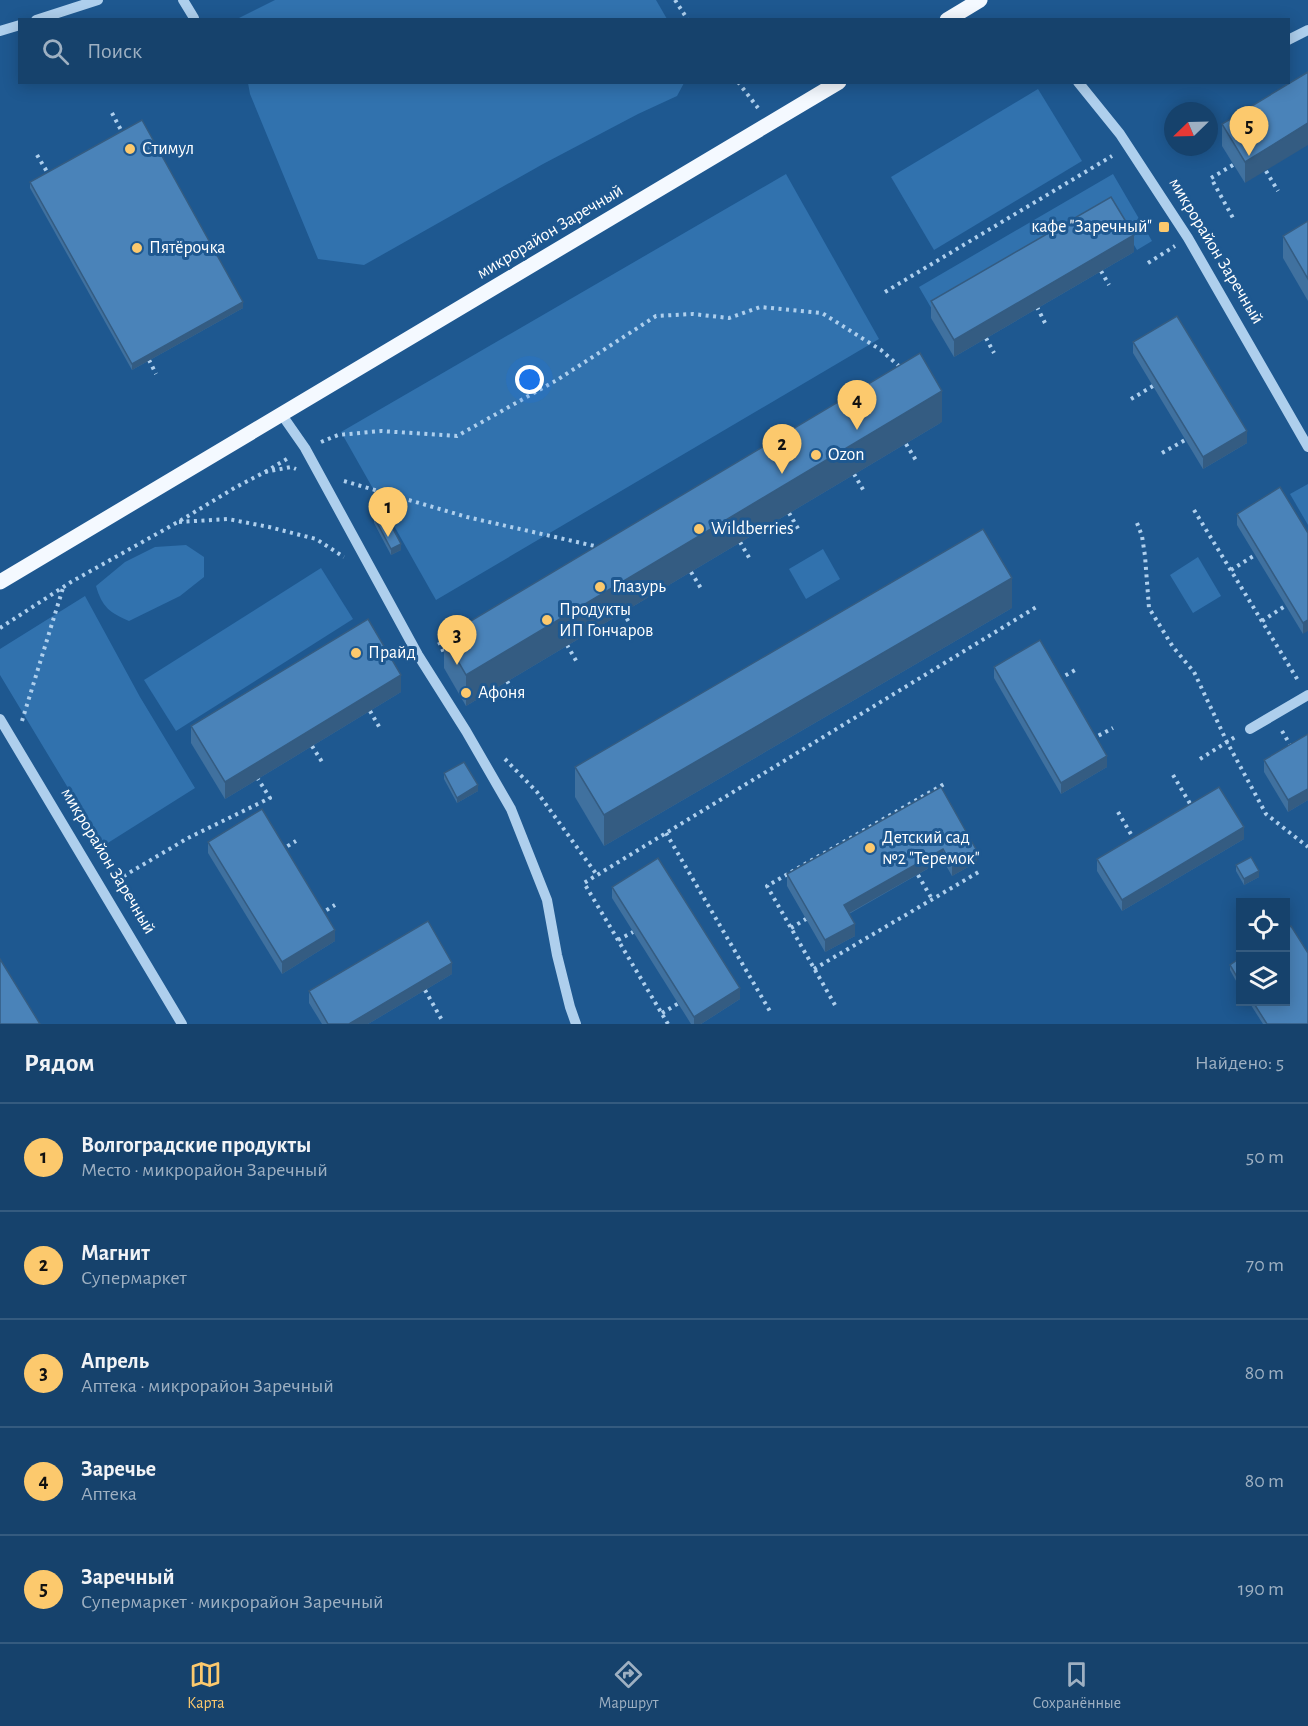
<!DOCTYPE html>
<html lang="ru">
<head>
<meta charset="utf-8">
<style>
  body { margin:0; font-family:"Alegreya Sans",sans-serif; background:#234d74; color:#f1f3f6 }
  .controls { position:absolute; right:18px; bottom:18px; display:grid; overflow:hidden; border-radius:0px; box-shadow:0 3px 15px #0003 }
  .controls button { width:54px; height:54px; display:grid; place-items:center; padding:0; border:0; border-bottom:2px solid #355b7f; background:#16426c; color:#f1f3f6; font:30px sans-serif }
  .compass { position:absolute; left:1164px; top:102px; width:54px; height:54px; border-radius:50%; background:#16426c; box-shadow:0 3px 15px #0003; rotate:247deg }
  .you { position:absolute; left:530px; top:380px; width:21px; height:21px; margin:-15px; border:4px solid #fff; border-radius:50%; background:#1a73e8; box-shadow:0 0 0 9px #1a73e833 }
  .badge { display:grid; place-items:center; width:39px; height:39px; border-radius:50%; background:#fcc96d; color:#111; font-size:20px; font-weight:700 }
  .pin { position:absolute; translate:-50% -50px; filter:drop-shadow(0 2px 3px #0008) }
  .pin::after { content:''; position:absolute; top:32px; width:21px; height:18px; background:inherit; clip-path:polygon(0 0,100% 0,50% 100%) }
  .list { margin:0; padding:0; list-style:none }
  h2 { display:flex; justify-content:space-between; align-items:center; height:78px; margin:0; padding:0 24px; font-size:26px }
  h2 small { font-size:20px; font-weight:400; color:#9eb0c2 }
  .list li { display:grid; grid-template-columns:39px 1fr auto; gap:18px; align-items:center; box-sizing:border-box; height:108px; padding:0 24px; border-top:2px solid #355b7f }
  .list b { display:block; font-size:22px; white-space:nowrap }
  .list p { margin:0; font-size:20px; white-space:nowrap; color:#9eb0c2 }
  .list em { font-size:20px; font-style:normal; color:#9eb0c2 }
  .icon { flex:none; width:33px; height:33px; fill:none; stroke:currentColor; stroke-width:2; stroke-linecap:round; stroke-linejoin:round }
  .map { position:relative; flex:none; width:1308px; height:1024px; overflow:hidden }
  .search { position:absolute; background:#16426c; box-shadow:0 3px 15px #0003; left:18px; right:18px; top:18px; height:66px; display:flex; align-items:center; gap:15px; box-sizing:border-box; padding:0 21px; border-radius:0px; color:#9eb0c2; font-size:22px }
  .sheet { height:618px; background:#16426c }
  nav { display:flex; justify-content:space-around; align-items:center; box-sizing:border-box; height:84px; border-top:2px solid #355b7f; background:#16426c; font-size:16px; color:#9eb0c2 }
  nav a { display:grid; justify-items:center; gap:3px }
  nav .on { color:#fcc96d }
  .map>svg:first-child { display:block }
</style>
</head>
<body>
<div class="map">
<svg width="1308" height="1024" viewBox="0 0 1308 1024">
  <rect width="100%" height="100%" fill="#1e5890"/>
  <g fill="#3172ae">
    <polygon points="275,0 656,0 667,19 237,19"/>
    <polygon points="248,83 248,82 684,83 677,96 638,114 543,164 364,265 318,259 250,94"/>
    <polygon points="1038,89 1082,161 934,250 891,177"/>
    <polygon points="786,174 879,339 436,600 341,432"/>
    <polygon points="1113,174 1152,241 1137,250 1112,208 933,311 919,287"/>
    <polygon points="1308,484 1308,525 1290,494"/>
    <path d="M186,545l18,12v20l-24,19 -51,25c-19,-8 -27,-14 -33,-35l29,-24 30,-15z"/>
    <polygon points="823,549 840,579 806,599 789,569"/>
    <polygon points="1198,557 1221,596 1193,613 1170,575"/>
    <polygon points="321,568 353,619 176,731 144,680"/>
    <polygon points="85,596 140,697 195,788 103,846 0,675 0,649"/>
  </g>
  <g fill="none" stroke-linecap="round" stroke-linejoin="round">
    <g stroke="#aecfed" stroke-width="4" stroke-dasharray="3 4.5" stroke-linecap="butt">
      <polyline points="675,0 688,20"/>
      <polyline points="738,82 758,108"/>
      <polyline points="112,113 123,134"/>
      <polyline points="37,155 49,175"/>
      <polyline points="1233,165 1211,178 1233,218"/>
      <polyline points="1266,171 1278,191"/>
      <polyline points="1148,263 1175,246"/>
      <polyline points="1101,271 1109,285"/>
      <polyline points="885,292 1112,156"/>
      <polyline points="1037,307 1045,323"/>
      <polyline points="986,338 994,353"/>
      <polyline points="149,360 156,374"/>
      <polyline points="1131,399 1153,386"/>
      <polyline points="321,442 338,435 381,431 457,436 557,380 656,316 693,314 729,318 760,307 822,313 881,350 900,367"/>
      <polyline points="906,444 917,462"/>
      <polyline points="1162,453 1185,440"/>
      <polyline points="265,472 290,457"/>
      <polyline points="854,474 865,493"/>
      <polyline points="344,481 467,517 599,547"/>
      <polyline points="1194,510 1299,682"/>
      <polyline points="789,513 800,532"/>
      <polyline points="179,522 228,519 269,527 316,539 344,557"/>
      <polyline points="1137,523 1142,536 1145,556 1149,608 1173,647 1194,672 1227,742 1266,814 1308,847"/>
      <polyline points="740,542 751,561"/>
      <polyline points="1231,570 1255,555"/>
      <polyline points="691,572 702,590"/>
      <polyline points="623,612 634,631"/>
      <polyline points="1262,621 1285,606"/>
      <polyline points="0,628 71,582 178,522 236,487 265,472 291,467 296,469"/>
      <polyline points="439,642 445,655"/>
      <polyline points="567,645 578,664"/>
      <polyline points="1059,679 1077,669"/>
      <polyline points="507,681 518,700"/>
      <polyline points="370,711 381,730"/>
      <polyline points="22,721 63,588"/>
      <polyline points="1282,731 1292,748"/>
      <polyline points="1092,739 1113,728"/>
      <polyline points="312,746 324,765"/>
      <polyline points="505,759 537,792 597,875"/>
      <polyline points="1200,759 1235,737"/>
      <polyline points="1173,775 1192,807"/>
      <polyline points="1118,812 1135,841"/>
      <polyline points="666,833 771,1013"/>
      <polyline points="281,850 296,841"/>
      <polyline points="918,875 932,899"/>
      <polyline points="117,880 188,838 270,798 258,779"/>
      <polyline points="320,914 335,905"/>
      <polyline points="791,928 806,919"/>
      <polyline points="618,940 633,932"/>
      <polyline points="814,969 982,870"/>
      <polyline points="425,990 443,1022"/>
      <polyline points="835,1005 767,886 946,783"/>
      <polyline points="662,1013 679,1003"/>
      <polyline points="668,1024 584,883 1038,606"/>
    </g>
    <g stroke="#aecfed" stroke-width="10">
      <polyline points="183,0 194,18"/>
      <polyline points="36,20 98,0"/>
      <polyline points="0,31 20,25"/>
      <polyline points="1288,40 1308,30"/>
      <polyline points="1078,82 1120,134 1188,238 1308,447"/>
      <polyline points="282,415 305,448 418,655 466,731 511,809 547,900 557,955 570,1007 576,1024"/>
      <polyline points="0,719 182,1024"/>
      <polyline points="1250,729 1308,695"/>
    </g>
    <g stroke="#f4f9ff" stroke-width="15">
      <polyline points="947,20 980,0"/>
      <polyline points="0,582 839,82"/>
    </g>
  </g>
  <g fill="#40719f">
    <polygon points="1308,72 1245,183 1222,146 1222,124"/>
    <polygon points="30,182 243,308 132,370 30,188"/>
    <polygon points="1308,221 1308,301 1283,258 1283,236"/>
    <polygon points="1134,252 954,357 931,318 931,301"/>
    <polygon points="1133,342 1247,443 1203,469 1133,353"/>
    <polygon points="942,422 466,706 444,668 444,637"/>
    <polygon points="1237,514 1308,533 1303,634 1237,525"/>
    <polygon points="374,517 401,550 391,555 374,523"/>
    <polygon points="1012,608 604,846 575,797 575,767"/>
    <polygon points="994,667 1107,767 1061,794 994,678"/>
    <polygon points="401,692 225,799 191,743 191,726"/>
    <polygon points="1308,734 1308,800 1288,812 1264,772 1264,760"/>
    <polygon points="444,773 478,791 457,803 444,779"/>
    <polygon points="941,787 977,862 952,876 943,860 849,914 855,936 825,952 787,886 787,874"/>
    <polygon points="1244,839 1122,911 1097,871 1097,859"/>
    <polygon points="208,842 335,941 282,974 208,853"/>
    <polygon points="1236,865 1259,877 1244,885 1236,871"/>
    <polygon points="612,887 740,999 701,1024 691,1024 612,898"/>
    <polygon points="1240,958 1240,988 1230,970 1230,965"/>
    <polygon points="452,974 368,1024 322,1024 309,1003 309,991"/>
    <polygon points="1249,1002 1286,1002 1308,1024 1263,1024"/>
  </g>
  <g fill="#345c82">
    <polygon points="1308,123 1308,145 1245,183 1245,162"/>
    <polygon points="1134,235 1134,252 954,357 954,340"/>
    <polygon points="243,302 243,308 132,370 132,364"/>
    <polygon points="942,391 942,422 466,706 466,675"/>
    <polygon points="1247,431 1247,443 1203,469 1203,457"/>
    <polygon points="401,544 401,550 391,555 391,549"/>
    <polygon points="1012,578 1012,608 604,846 604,815"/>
    <polygon points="1308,620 1308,631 1303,634 1303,623"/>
    <polygon points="401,675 401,692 225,799 225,782"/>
    <polygon points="1107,756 1107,767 1061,794 1061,783"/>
    <polygon points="478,785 478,791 457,803 457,798"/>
    <polygon points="1308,789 1308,800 1288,812 1288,800"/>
    <polygon points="1244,827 1244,839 1122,911 1122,900"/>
    <polygon points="943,849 943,860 844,916 844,905"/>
    <polygon points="977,851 977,862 952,876 952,865"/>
    <polygon points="1259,871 1259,877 1244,885 1244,879"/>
    <polygon points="855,924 855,936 825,952 825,940"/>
    <polygon points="335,930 335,941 282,974 282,962"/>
    <polygon points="452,963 452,974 368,1024 349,1024"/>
    <polygon points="740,988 740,999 701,1024 694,1024 694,1017"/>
  </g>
  <g fill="#4a83b9" stroke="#345c82" stroke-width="1.5">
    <polygon points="1308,72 1308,123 1245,162 1222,124"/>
    <polygon points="142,120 243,302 132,364 30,182"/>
    <polygon points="1111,197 1134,235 954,340 931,301"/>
    <polygon points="1308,221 1308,279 1283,236"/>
    <polygon points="1177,316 1247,431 1203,457 1133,342"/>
    <polygon points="920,353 942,391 466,675 444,637"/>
    <polygon points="1280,487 1308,533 1308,620 1303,623 1237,514"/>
    <polygon points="384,512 401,544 391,549 374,517"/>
    <polygon points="983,529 1012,578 604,815 575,767"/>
    <polygon points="368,619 401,675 225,782 191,726"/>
    <polygon points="1040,640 1107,756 1061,783 994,667"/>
    <polygon points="1308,734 1308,789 1288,800 1264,760"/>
    <polygon points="464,762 478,785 457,798 444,773"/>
    <polygon points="941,787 977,851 952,865 943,849 844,905 855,924 825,940 787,874"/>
    <polygon points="1219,787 1244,827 1122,900 1097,859"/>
    <polygon points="262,809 335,930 282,962 208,842"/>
    <polygon points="1251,857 1259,871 1244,879 1236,865"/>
    <polygon points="658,858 740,988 694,1017 612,887"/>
    <polygon points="428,921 452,963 349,1024 328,1024 309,991"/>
    <polygon points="1291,926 1308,953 1308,1024 1267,1024 1253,1002 1286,1002 1286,929"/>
    <polygon points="1240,958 1240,982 1230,965"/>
    <polygon points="0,959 40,1024 0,1024"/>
  </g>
  <g fill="#fcc96d" stroke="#1e5890" stroke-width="2">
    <circle cx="130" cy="149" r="6"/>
    <rect x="1158" y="221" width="12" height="12" rx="3"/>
    <circle cx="137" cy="248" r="6"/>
    <circle cx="816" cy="455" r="6"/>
    <circle cx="699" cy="529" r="6"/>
    <circle cx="600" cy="587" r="6"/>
    <circle cx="547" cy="620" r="6"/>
    <circle cx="356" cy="653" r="6"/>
    <circle cx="466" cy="693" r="6"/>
    <circle cx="870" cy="848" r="6"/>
  </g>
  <g text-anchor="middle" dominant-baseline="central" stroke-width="6" stroke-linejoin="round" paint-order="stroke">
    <g font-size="18" fill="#fff" stroke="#1e5890" text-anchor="start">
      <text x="142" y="149">Стимул</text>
      <text x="1152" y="227" text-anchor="end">кафе "Заречный"</text>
      <text x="149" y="248">Пятёрочка</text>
      <text x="828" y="455">Ozon</text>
      <text x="711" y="529">Wildberries</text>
      <text x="612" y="587">Глазурь</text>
      <text x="559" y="610">Продукты<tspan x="559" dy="21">ИП Гончаров</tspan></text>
      <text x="368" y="653">Прайд</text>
      <text x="478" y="693">Афоня</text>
      <text x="882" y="838">Детский сад<tspan x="882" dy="21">№2 "Теремок"</tspan></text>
    </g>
    <g font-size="18" fill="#fff" stroke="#1e5890">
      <text transform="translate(550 232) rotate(-31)">микрорайон Заречный</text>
      <text transform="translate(1216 251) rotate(59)">микрорайон Заречный</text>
      <text transform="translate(108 861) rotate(59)">микрорайон Заречный</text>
    </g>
  </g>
</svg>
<div class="controls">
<button><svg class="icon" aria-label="locate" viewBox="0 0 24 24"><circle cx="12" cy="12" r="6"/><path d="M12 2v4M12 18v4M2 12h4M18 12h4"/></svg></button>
<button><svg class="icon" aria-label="layers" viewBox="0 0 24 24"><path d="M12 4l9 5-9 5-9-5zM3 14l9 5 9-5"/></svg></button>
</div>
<svg class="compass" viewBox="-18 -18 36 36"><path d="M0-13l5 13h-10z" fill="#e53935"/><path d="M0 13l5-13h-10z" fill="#9eb0c2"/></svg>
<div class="you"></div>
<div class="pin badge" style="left:388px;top:537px">1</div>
<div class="pin badge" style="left:782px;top:474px">2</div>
<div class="pin badge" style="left:457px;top:665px">3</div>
<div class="pin badge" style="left:857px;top:430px">4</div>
<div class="pin badge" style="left:1249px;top:156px">5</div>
<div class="search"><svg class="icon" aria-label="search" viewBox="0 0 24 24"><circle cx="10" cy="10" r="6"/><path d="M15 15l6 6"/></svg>Поиск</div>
</div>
<section class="sheet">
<h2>Рядом<small>Найдено: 5</small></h2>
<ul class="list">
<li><span class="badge">1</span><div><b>Волгоградские продукты</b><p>Место · микрорайон Заречный</p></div><em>50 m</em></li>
<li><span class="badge">2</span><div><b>Магнит</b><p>Супермаркет</p></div><em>70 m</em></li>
<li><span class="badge">3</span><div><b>Апрель</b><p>Аптека · микрорайон Заречный</p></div><em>80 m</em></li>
<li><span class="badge">4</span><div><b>Заречье</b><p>Аптека</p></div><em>80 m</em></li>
<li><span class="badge">5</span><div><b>Заречный</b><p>Супермаркет · микрорайон Заречный</p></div><em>190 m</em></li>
</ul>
</section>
<nav>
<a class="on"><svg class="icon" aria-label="map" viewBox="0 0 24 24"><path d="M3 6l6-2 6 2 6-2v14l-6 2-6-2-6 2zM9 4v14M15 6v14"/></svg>Карта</a>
<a><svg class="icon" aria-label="directions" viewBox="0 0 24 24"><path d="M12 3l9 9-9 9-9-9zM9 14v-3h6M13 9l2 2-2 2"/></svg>Маршрут</a>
<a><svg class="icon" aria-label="saved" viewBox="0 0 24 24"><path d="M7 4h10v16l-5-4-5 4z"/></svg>Сохранённые</a>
</nav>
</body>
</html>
